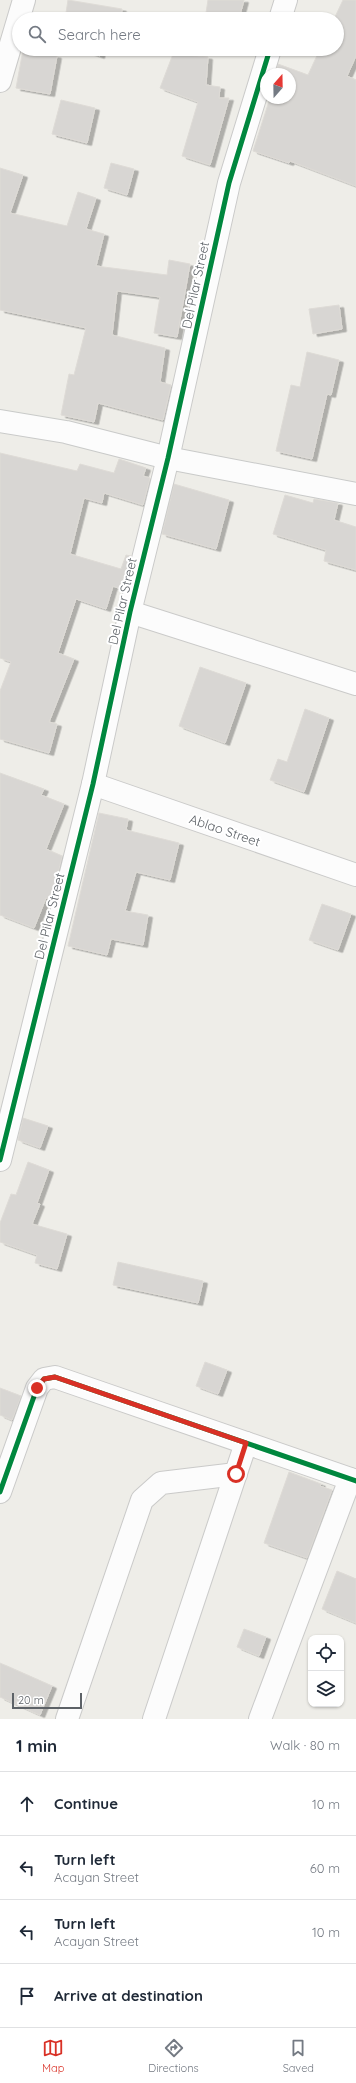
<!DOCTYPE html>
<html lang="en">
<head>
<meta charset="utf-8">
<style>
  body { margin:0; font-family:Quicksand,sans-serif; background:#f2f2f3; color:#1f2937 }
  .controls { position:absolute; right:12px; bottom:12px; display:grid; overflow:hidden; border-radius:8px; box-shadow:0 1px 3px #0004 }
  .controls button { width:36px; height:36px; display:grid; place-items:center; padding:0; border:0; border-bottom:1px solid #e0e1e3; background:#fff; color:#1f2937; font:20px sans-serif }
  .compass { position:absolute; left:260px; top:68px; width:36px; height:36px; border-radius:50%; background:#fff; box-shadow:0 1px 3px #0004; rotate:20deg }
  .scale { position:absolute; left:12px; bottom:10px; width:70px; box-sizing:border-box; padding-left:4px; border:2px solid #5d6267; border-top:0; font-size:11px; line-height:14px; white-space:nowrap; color:#5d6267; -webkit-text-stroke:3px #fff; paint-order:stroke }
  .stop { position:absolute; width:12px; height:12px; margin:-9px; border:3px solid #d93025; border-radius:50%; background:#fff }
  .stop.end { background:#d93025; border-color:#fff; box-shadow:0 1px 4px #0008 }
  .list { margin:0; padding:0; list-style:none }
  h2 { display:flex; justify-content:space-between; align-items:center; height:52px; margin:0; padding:0 16px; font-size:17px }
  h2 small { font-size:13px; font-weight:400; color:#747a83 }
  .list li { display:grid; grid-template-columns:26px 1fr auto; gap:12px; align-items:center; box-sizing:border-box; height:64px; padding:0 16px; border-top:1px solid #e0e1e3 }
  .list b { display:block; font-size:15px; white-space:nowrap }
  .list p { margin:0; font-size:13px; white-space:nowrap; color:#747a83 }
  .list em { font-size:13px; font-style:normal; color:#747a83 }
  .icon { flex:none; width:22px; height:22px; fill:none; stroke:currentColor; stroke-width:2; stroke-linecap:round; stroke-linejoin:round }
  .map { position:relative; flex:none; width:356px; height:1719px; overflow:hidden }
  .search { position:absolute; background:#fff; box-shadow:0 1px 3px #0004; left:12px; right:12px; top:12px; height:44px; display:flex; align-items:center; gap:10px; box-sizing:border-box; padding:0 14px; border-radius:22px; color:#747a83; font-size:15px }
  .sheet { height:308px; background:#fff }
  nav { display:flex; justify-content:space-around; align-items:center; box-sizing:border-box; height:56px; border-top:1px solid #e0e1e3; background:#fff; font-size:11px; color:#747a83 }
  nav a { display:grid; justify-items:center; gap:2px }
  nav .on { color:#d93025 }
  .map>svg:first-child { display:block }
</style>
</head>
<body>
<div class="map">
<svg width="356" height="1719" viewBox="0 0 356 1719">
  <defs>
    <filter id="shadow"><feDropShadow dx="4.5" dy="2.5" stdDeviation="0" flood-color="#0004"/></filter>
  </defs>
  <rect width="100%" height="100%" fill="#eeede8"/>
  <g fill="#d8d6d3" stroke="#dedbd6" filter="url(#shadow)">
    <polygon points="68,0 122,9 121,19 65,19"/>
    <polygon points="208,0 244,0 239,19 205,19"/>
    <polygon points="343,0 356,0 356,56 347,76 356,80 356,186 290,161 289,163 253,151 270,98 290,98 290,74 275,74 278,64 308,75 320,49 337,49 337,19 334,19"/>
    <polygon points="80,49 101,49 100,56"/>
    <polygon points="23,50 57,56 50,94 16,88"/>
    <polygon points="173,54 208,57 206,85 220,87 219,98 229,98 210,165 182,156 198,102 160,88"/>
    <polygon points="61,100 95,108 87,143 52,134"/>
    <polygon points="111,163 134,169 127,195 104,188"/>
    <polygon points="0,168 23,175 10,213 67,226 78,192 96,198 86,229 104,234 96,266 167,275 169,260 190,264 177,337 154,333 160,297 117,291 112,335 165,348 160,382 171,385 163,420 98,403 94,422 61,415 69,374 74,375 86,328 0,310"/>
    <polygon points="339,305 342,329 313,334 309,309"/>
    <polygon points="307,352 339,360 331,395 327,394 312,459 276,451 291,385 300,387"/>
    <polygon points="0,453 77,471 80,464 114,473 119,459 146,468 143,476 150,478 143,505 104,493 102,503 84,498 70,554 121,569 126,555 131,556 123,590 113,586 106,609 76,599 58,653 74,659 49,722 57,724 49,753 0,739 0,691 11,662 0,658"/>
    <polygon points="174,484 229,500 216,549 162,534"/>
    <polygon points="285,495 313,503 314,499 338,503 334,520 356,527 356,570 324,561 326,550 273,534"/>
    <polygon points="200,667 246,683 225,743 179,726"/>
    <polygon points="305,709 329,718 304,792 270,780 278,759 287,762"/>
    <polygon points="0,773 44,789 41,795 64,804 46,849 62,856 52,900 46,898 34,928 0,915"/>
    <polygon points="99,813 128,819 126,830 179,843 170,880 136,872 125,911 148,915 143,945 111,939 107,955 68,946"/>
    <polygon points="322,904 351,914 338,950 309,940"/>
    <polygon points="23,1118 48,1126 40,1148 18,1140"/>
    <polygon points="28,1162 49,1170 37,1203 40,1204 32,1224 67,1234 57,1269 35,1263 37,1255 0,1242 0,1223 11,1194 16,1195"/>
    <polygon points="118,1262 203,1281 198,1303 113,1285"/>
    <polygon points="205,1362 227,1370 218,1394 196,1386"/>
    <polygon points="0,1388 21,1396 12,1420 0,1415"/>
    <polygon points="289,1472 321,1484 320,1486 332,1490 307,1558 264,1543"/>
    <polygon points="337,1571 356,1579 356,1623 322,1609"/>
    <polygon points="244,1629 266,1637 259,1656 237,1647"/>
    <polygon points="0,1663 52,1686 40,1715 0,1697"/>
  </g>
  <g fill="none" stroke-linecap="round" stroke-linejoin="round">
    <g stroke="#cacac9" stroke-width="24">
      <g id="street">
        <polyline points="280,19 286,0"/>
        <polyline points="0,81 24,0"/>
        <polyline points="130,612 356,684"/>
        <polyline points="93,784 356,875"/>
        <polyline points="0,1160 93,784 130,612 168,458 229,183 270,49"/>
        <polyline points="0,1492 37,1388 44,1379 55,1377 356,1481"/>
        <polyline points="67,1719 142,1500 161,1483 236,1474"/>
        <polyline points="154,1719 246,1443"/>
        <polyline points="260,1719 350,1479"/>
      </g>
    </g>
    <g stroke="#c9cac9" stroke-width="24">
      <polyline id="secondary" points="0,421 66,432 168,458 356,494"/>
    </g>
    <use href="#street" stroke="#fcfcfc" stroke-width="22"/>
    <use href="#secondary" stroke="#fcfcfc" stroke-width="22"/>
    <g stroke="#fff" stroke-width="8">
      <g id="cycleway">
        <polyline points="0,1160 93,784 130,612 168,458 229,183 270,49"/>
        <polyline points="0,1492 37,1388 44,1379 55,1377 356,1481"/>
      </g>
    </g>
    <use href="#cycleway" stroke="#00873e" stroke-width="5"/>
  </g>
  <g fill="none" stroke-linecap="round" stroke-linejoin="round">
    <polyline stroke="#d93025" stroke-width="5" points="37,1388 44,1379 55,1377 246,1443 236,1474"/>
  </g>
  <g text-anchor="middle" dominant-baseline="central" stroke-width="4" stroke-linejoin="round" paint-order="stroke">
    <g font-size="13" fill="#5d6267" stroke="#fff">
      <text transform="translate(195 285) rotate(-78)">Del Pilar Street</text>
      <text transform="translate(122 601) rotate(-77)">Del Pilar Street</text>
      <text transform="translate(225 830) rotate(19)">Ablao Street</text>
      <text transform="translate(49 916) rotate(-76)">Del Pilar Street</text>
    </g>
  </g>
</svg>
<div class="controls">
<button><svg class="icon" aria-label="locate" viewBox="0 0 24 24"><circle cx="12" cy="12" r="6"/><path d="M12 2v4M12 18v4M2 12h4M18 12h4"/></svg></button>
<button><svg class="icon" aria-label="layers" viewBox="0 0 24 24"><path d="M12 4l9 5-9 5-9-5zM3 14l9 5 9-5"/></svg></button>
</div>
<svg class="compass" viewBox="-18 -18 36 36"><path d="M0-13l5 13h-10z" fill="#e53935"/><path d="M0 13l5-13h-10z" fill="#747a83"/></svg>
<div class="scale">20 m</div>
<div class="stop" style="left:236px;top:1474px"></div>
<div class="stop end" style="left:37px;top:1388px"></div>
<div class="search"><svg class="icon" aria-label="search" viewBox="0 0 24 24"><circle cx="10" cy="10" r="6"/><path d="M15 15l6 6"/></svg>Search here</div>
</div>
<section class="sheet">
<h2>1 min<small>Walk · 80 m</small></h2>
<ul class="list">
<li><svg class="icon" aria-label="ahead" viewBox="0 0 24 24"><path d="M12 20V5M6 11l6-6 6 6"/></svg><div><b>Continue</b></div><em>10 m</em></li>
<li><svg class="icon" aria-label="left" viewBox="0 0 24 24"><path d="M17 20v-9H6M10 6l-5 5 5 5"/></svg><div><b>Turn left</b><p>Acayan Street</p></div><em>60 m</em></li>
<li><svg class="icon" aria-label="left" viewBox="0 0 24 24"><path d="M17 20v-9H6M10 6l-5 5 5 5"/></svg><div><b>Turn left</b><p>Acayan Street</p></div><em>10 m</em></li>
<li><svg class="icon" aria-label="arrive" viewBox="0 0 24 24"><path d="M6 21V4h12l-3 4 3 4H6"/></svg><div><b>Arrive at destination</b></div></li>
</ul>
</section>
<nav>
<a class="on"><svg class="icon" aria-label="map" viewBox="0 0 24 24"><path d="M3 6l6-2 6 2 6-2v14l-6 2-6-2-6 2zM9 4v14M15 6v14"/></svg>Map</a>
<a><svg class="icon" aria-label="directions" viewBox="0 0 24 24"><path d="M12 3l9 9-9 9-9-9zM9 14v-3h6M13 9l2 2-2 2"/></svg>Directions</a>
<a><svg class="icon" aria-label="saved" viewBox="0 0 24 24"><path d="M7 4h10v16l-5-4-5 4z"/></svg>Saved</a>
</nav>
</body>
</html>
